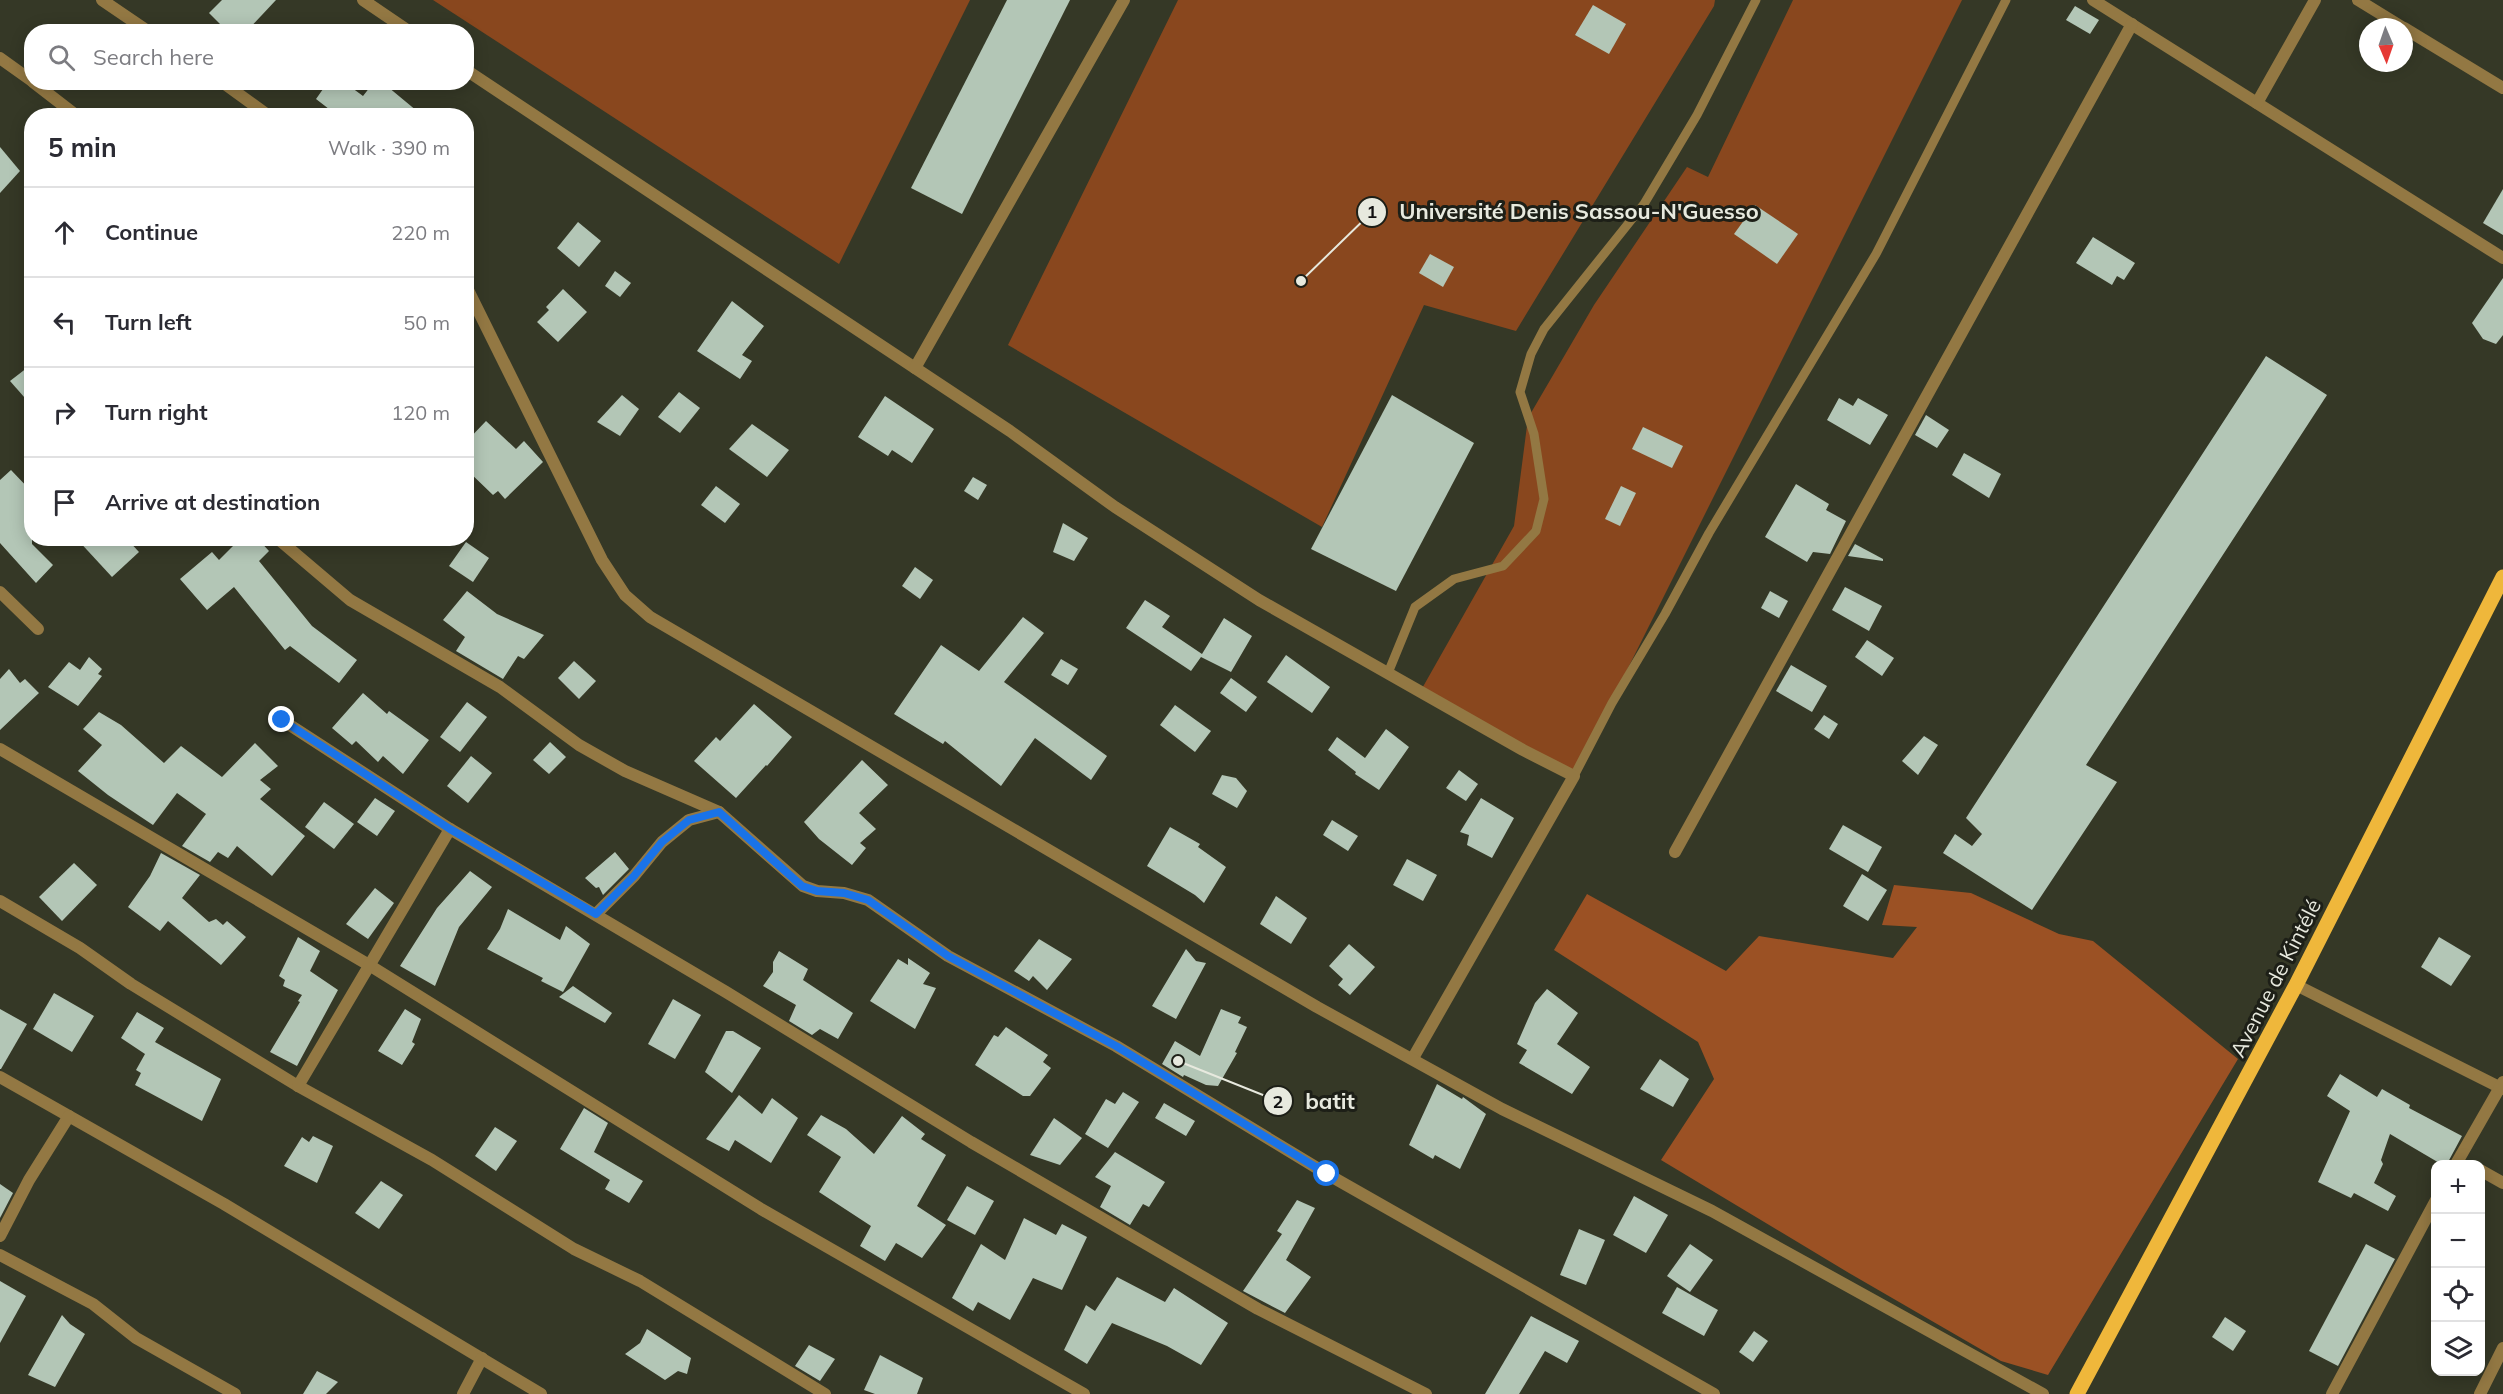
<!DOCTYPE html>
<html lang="en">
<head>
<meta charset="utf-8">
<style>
  body { margin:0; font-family:Mulish,sans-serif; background:#f2f2f3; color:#2b2b33 }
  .controls { position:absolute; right:18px; bottom:18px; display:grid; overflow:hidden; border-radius:12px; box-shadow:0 3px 15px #0003 }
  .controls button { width:54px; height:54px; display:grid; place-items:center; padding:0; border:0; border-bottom:2px solid #e1e1e2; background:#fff; color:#2b2b33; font:30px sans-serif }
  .compass { position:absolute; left:2359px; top:18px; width:54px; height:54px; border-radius:50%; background:#fff; box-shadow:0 3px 15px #0003; rotate:178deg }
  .stop { position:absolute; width:18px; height:18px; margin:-14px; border:4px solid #1a73e8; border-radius:50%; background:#fff }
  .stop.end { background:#1a73e8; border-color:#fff; box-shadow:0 2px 6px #0008 }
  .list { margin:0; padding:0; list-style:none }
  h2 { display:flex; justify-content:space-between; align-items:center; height:78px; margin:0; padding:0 24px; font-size:26px }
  h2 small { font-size:20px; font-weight:400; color:#7c7c81 }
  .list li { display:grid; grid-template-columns:39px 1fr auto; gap:18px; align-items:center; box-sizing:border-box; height:90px; padding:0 24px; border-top:2px solid #e1e1e2 }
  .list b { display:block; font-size:22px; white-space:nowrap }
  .list em { font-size:20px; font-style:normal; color:#7c7c81 }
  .icon { flex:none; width:33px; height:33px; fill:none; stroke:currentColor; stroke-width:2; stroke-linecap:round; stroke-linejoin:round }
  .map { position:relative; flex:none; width:2503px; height:1394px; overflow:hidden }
  .search { position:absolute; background:#fff; box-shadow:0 3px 15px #0003; left:24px; top:24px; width:450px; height:66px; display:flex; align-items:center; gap:15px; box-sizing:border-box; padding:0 21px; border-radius:24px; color:#7c7c81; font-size:22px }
  .panel { position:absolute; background:#fff; box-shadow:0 3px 15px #0003; left:24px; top:108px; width:450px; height:438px; border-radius:24px }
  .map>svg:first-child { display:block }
</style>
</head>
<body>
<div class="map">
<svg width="2503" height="1394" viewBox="0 0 2503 1394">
  <rect width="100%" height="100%" fill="#353826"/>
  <g fill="#89471e">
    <polygon points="433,0 970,0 839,264"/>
    <polygon points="1178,0 1715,0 1714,6 1516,331 1424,305 1322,527 1008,345"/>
    <polygon points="1793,0 1962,0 1574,776 1420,692 1514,526 1528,418 1594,305 1687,167 1708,177"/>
  </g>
  <polygon fill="#9b5124" points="1894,885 1971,893 2059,934 2093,941 2238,1059 2048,1375 2001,1361 1849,1273 1661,1160 1714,1079 1698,1042 1554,950 1587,894 1726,971 1759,936 1893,958 1917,927 1882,925"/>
  <g fill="#b3c6b6">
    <polygon points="222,0 276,0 246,32 228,32 209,13"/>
    <polygon points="1007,0 1070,0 962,214 911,188"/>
    <polygon points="1593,5 1626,24 1609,54 1575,35"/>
    <polygon points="2075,6 2099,20 2090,34 2066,20"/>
    <polygon points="328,82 344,82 363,96 374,82 382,82 423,116 338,116 316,99"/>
    <polygon points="0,147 20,171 0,193"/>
    <polygon points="2503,189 2503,235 2483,223"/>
    <polygon points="1755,205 1798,234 1777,264 1734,234"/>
    <polygon points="578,222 601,241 579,267 557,248"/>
    <polygon points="2093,237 2135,263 2124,280 2117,276 2112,285 2076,263"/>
    <polygon points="1430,254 1454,267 1443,287 1419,273"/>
    <polygon points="615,271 631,283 620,297 605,286"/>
    <polygon points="2503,278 2503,335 2496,344 2483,339 2472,323"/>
    <polygon points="563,289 587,312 558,342 537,322 549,310 546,307"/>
    <polygon points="732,301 764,326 742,355 752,361 740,379 697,351"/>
    <polygon points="2266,356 2327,395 2086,765 2117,782 2032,910 1943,853 1955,834 1972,846 1982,834 1966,818"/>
    <polygon points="32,364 32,406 10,381"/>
    <polygon points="679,392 700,408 680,433 658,417"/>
    <polygon points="622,395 639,409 620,436 597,422"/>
    <polygon points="1392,395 1474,443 1396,591 1311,549"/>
    <polygon points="885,396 934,429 912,463 892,450 888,456 858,437"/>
    <polygon points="1839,398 1853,406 1858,398 1888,415 1870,445 1827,420"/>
    <polygon points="1926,415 1949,430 1937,448 1915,435"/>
    <polygon points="486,421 516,449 524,441 543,462 505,499 498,491 493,495 466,469 466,442"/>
    <polygon points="752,424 789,450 767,477 729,449"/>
    <polygon points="1643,427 1683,446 1672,468 1632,449"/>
    <polygon points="1964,453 2001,474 1989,498 1952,475"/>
    <polygon points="11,470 32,492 32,544 53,565 36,583 0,543 0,480"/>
    <polygon points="973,477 987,485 978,500 964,491"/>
    <polygon points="1796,484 1829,504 1826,510 1846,521 1830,554 1813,552 1807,562 1765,537"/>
    <polygon points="716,486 740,504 725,523 701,505"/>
    <polygon points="1621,486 1636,493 1620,526 1605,519"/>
    <polygon points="1063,523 1088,538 1074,561 1053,552"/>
    <polygon points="76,538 126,538 139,552 112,577"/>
    <polygon points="241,538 257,538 269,551 259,561 312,626 357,660 339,683 290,646 285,650 234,587 207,610 180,579 212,552 219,560"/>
    <polygon points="466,542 489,558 473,582 449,566"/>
    <polygon points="1855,544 1883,559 1883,561 1848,556"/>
    <polygon points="915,567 933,580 920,599 902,586"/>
    <polygon points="1845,587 1882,606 1869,631 1832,610"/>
    <polygon points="467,591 497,614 544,635 524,659 518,656 503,679 456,651 465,637 443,620"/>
    <polygon points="1770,591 1788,601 1779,618 1761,608"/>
    <polygon points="1145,600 1170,616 1162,627 1202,654 1224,618 1252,636 1231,672 1201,657 1191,671 1126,628"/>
    <polygon points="1023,617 1044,633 1004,682 1107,756 1091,780 1035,738 1001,786 945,741 943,744 894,714 941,645 979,671"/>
    <polygon points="1867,640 1894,658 1882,676 1855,657"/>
    <polygon points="1286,655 1330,687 1312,713 1267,682"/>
    <polygon points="89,657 102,669 98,674 102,676 78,706 48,687 69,662 80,670"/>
    <polygon points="1061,659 1078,669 1068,685 1051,675"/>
    <polygon points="574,661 596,681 579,699 558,678"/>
    <polygon points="1791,665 1827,686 1812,712 1776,691"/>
    <polygon points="9,669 20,683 25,679 39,693 0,730 0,679"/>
    <polygon points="1231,678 1257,697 1246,712 1220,693"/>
    <polygon points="363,693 387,714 389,711 429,740 403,774 383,756 378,762 356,741 352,745 332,728"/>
    <polygon points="467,702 487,717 460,752 440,737"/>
    <polygon points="754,704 792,737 767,766 766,765 736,798 694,761 716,737 720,741"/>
    <polygon points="1175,705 1211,731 1195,752 1160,725"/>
    <polygon points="99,712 121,725 164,763 181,746 222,777 255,743 278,766 260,780 271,789 260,799 305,836 272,876 237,846 228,858 218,852 210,862 182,846 206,814 177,793 153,825 108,795 78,771 102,745 83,729"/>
    <polygon points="1824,715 1838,724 1829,739 1814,729"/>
    <polygon points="1386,729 1409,747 1379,790 1355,774 1356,772 1328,750 1337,737 1365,758"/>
    <polygon points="1924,736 1938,745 1918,775 1902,761"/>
    <polygon points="550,742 566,757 549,774 533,760"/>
    <polygon points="471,756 492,773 468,803 447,786"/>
    <polygon points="862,760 888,785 859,813 876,829 860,843 866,848 852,865 819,839 804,822"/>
    <polygon points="1459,770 1478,784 1466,801 1446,788"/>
    <polygon points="1222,775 1236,778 1247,791 1237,808 1212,794"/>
    <polygon points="375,798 395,811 377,836 357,822"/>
    <polygon points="1481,798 1514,818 1492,858 1467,845 1469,835 1460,832"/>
    <polygon points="324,802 354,824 334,849 305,827"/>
    <polygon points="1332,820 1358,836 1348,851 1323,835"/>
    <polygon points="1843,825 1882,847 1868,872 1829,849"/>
    <polygon points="1170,827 1200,844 1198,847 1226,867 1204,903 1195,895 1147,866"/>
    <polygon points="615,852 629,869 603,895 599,887 596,888 585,878"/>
    <polygon points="161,853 200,875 182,898 209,922 216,919 223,925 227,921 246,937 221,965 168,921 160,931 128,907 150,876"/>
    <polygon points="1407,859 1437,875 1423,901 1393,885"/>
    <polygon points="74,863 97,885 62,921 39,897"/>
    <polygon points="470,871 492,887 459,927 435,986 400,966 437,908"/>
    <polygon points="1862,874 1887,890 1868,921 1843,906"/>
    <polygon points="375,888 394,903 368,939 346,924"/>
    <polygon points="1276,896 1307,918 1291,944 1260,924"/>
    <polygon points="508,909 560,940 566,926 590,944 563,992 541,981 543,978 487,949 500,929"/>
    <polygon points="298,937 320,951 310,971 338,990 297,1066 270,1052 300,1002 298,1001 302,995 283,986 285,980 279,976"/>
    <polygon points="2439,937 2471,956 2451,986 2421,967"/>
    <polygon points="1039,939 1072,959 1047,990 1033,976 1029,981 1014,971"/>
    <polygon points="1349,944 1375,967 1350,995 1338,985 1343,979 1329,966"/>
    <polygon points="1186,949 1196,961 1206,963 1176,1019 1152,1006"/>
    <polygon points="779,951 808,969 803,980 853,1013 838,1039 820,1029 812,1035 789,1021 796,1005 763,986 773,972 773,962"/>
    <polygon points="908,958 930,973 923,984 936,988 915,1029 870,1001 898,959 908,965"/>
    <polygon points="573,986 612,1013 605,1023 559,997"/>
    <polygon points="1547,989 1578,1013 1557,1044 1590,1067 1572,1094 1519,1063 1527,1050 1517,1044 1535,1003"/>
    <polygon points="54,993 94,1016 72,1052 33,1029"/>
    <polygon points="673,999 701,1015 675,1059 648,1044"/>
    <polygon points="0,1009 27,1024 1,1069 0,1069"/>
    <polygon points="405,1009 421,1019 412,1042 415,1044 402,1065 378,1051"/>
    <polygon points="1221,1009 1241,1017 1238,1023 1247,1027 1235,1052 1237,1053 1218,1086 1206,1085 1184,1075 1183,1077 1162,1064 1175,1041 1200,1056"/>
    <polygon points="137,1012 164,1028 155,1042 221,1079 202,1121 135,1085 141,1073 136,1070 145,1054 121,1038"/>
    <polygon points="1006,1027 1048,1055 1043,1062 1051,1068 1030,1096 1023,1096 975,1065 994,1035 998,1037"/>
    <polygon points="726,1031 733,1031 761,1048 732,1093 705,1072"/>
    <polygon points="1660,1059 1689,1079 1673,1107 1640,1089"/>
    <polygon points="2340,1074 2377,1097 2382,1089 2410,1105 2409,1108 2462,1136 2447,1164 2441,1164 2390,1134 2381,1160 2383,1164 2374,1183 2396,1196 2388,1211 2354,1193 2351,1198 2318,1182 2350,1111 2327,1096"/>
    <polygon points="1437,1084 1462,1099 1463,1097 1486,1114 1460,1169 1435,1155 1433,1159 1409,1145"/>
    <polygon points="1123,1092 1139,1102 1108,1148 1085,1134 1106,1099 1115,1104"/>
    <polygon points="739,1095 762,1114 772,1098 798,1118 771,1163 735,1140 729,1151 706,1139"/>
    <polygon points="1164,1103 1195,1121 1186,1136 1155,1118"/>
    <polygon points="584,1108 608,1123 594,1152 643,1181 629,1203 605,1189 610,1180 560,1149"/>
    <polygon points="821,1115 846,1129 874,1154 902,1116 925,1134 921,1139 946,1155 917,1206 946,1225 922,1258 896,1243 885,1261 860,1246 871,1226 819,1192 841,1157 807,1135"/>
    <polygon points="1054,1118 1082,1138 1060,1165 1030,1155"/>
    <polygon points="495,1127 517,1141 496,1171 475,1156"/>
    <polygon points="313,1136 333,1146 317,1183 284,1166 302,1137 309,1142"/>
    <polygon points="1115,1152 1165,1182 1149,1207 1143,1204 1130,1225 1100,1207 1111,1186 1095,1177"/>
    <polygon points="381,1181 403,1195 379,1229 355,1213"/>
    <polygon points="0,1184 13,1193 0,1218"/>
    <polygon points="967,1186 994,1201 975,1235 947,1220"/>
    <polygon points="1634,1196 1668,1215 1646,1253 1613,1235"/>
    <polygon points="1297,1200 1315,1208 1286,1260 1311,1277 1285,1313 1243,1291 1282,1234 1277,1231"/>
    <polygon points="1024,1218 1056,1235 1062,1224 1087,1237 1062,1290 1033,1278 1010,1320 978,1302 973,1311 952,1298 981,1244 1005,1260"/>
    <polygon points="1579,1229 1605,1240 1586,1285 1560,1275"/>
    <polygon points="1690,1244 1713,1260 1690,1292 1667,1276"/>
    <polygon points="2366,1244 2395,1259 2338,1366 2309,1351"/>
    <polygon points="1117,1277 1165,1302 1174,1288 1228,1323 1201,1365 1167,1346 1112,1323 1087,1364 1064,1350 1086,1305 1095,1311"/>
    <polygon points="0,1281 26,1296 0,1343"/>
    <polygon points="1677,1287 1718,1310 1704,1336 1662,1313"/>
    <polygon points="62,1315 70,1324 85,1334 55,1387 28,1375"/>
    <polygon points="1531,1316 1579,1341 1567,1363 1545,1351 1519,1394 1485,1394"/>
    <polygon points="2225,1317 2246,1331 2233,1351 2212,1337"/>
    <polygon points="647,1329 691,1358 687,1374 678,1371 665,1380 625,1354 640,1343"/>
    <polygon points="1754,1331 1768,1341 1753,1362 1739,1352"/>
    <polygon points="809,1345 835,1359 820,1381 795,1366"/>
    <polygon points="880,1355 923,1378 917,1394 875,1394 864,1390"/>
    <polygon points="317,1371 338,1382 326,1394 303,1394"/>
  </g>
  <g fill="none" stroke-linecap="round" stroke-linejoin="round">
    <g stroke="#937843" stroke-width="9">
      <polyline points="1388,673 1415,607 1454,579 1503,566 1536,531 1544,499 1534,434 1520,392 1531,354 1544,329 1644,204 1697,115 1756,0"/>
      <polyline points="1574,776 1612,703 1665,614 1709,533 1876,254 2006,0"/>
    </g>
    <g stroke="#937843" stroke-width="12">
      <polyline points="102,0 149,32"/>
      <polyline points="363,0 410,32"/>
      <polyline points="2093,0 2503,258"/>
      <polyline points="2358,0 2402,27"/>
      <polyline points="2404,28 2503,88"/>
      <polyline points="0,58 32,81"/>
      <polyline points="466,70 1010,431 1115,507 1259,600 1523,750 1574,776 1413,1058"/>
      <polyline points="33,82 77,116"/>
      <polyline points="222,82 269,116"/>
      <polyline points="2257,103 2315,0"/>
      <polyline points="466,286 602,560 625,595 650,617 1317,1007 1502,1109 1712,1211 2043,1394"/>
      <polyline points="915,368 1124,0"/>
      <polyline points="277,538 350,600 500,687 579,745 625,771 719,812 803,886 817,891 844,893 868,900 948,956 1116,1046 1327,1174 1714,1394"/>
      <polyline points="0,592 38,629"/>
      <polyline points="282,720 450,829 726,992 971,1142 1258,1309 1426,1394"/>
      <polyline points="0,749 369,965 761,1209 1084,1394"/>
      <polyline points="1675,852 2132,24"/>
      <polyline points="0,901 80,948 131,984 298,1086 432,1160 574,1249 640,1281 825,1394"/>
      <polyline points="596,914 634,876 662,842 689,820 719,812"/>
      <polyline points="2296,985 2503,1089"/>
      <polyline points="0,1077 224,1204 541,1394"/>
      <polyline points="298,1086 450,829"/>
      <polyline points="2456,1164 2503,1082"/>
      <polyline points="2480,1170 2503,1183"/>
      <polyline points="0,1236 29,1180 69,1116"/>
      <polyline points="0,1255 93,1304 136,1338 235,1394"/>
      <polyline points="463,1394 482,1358"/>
      <polyline points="2332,1394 2436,1200"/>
      <polyline points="2480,1394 2503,1348"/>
    </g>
    <polyline stroke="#efb73b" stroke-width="15" points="2077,1394 2296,985 2503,577"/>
  </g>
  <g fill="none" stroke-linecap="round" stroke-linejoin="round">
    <polyline stroke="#1a73e8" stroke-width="8" points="282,720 450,829 596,914 634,876 662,842 689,820 719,812 802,886 817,891 844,893 868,900 948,956 1116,1046 1327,1174"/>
  </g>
  <g text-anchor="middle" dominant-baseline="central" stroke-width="6" stroke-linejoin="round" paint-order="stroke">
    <g font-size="21" fill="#e7e9de" stroke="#1d1f17">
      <text transform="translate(2275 978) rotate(-63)">Avenue de Kintélé</text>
    </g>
  </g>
  <path fill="none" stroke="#e7e9de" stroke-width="2" d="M1301 281L1372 212M1178 1061L1278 1101"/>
  <g fill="#e7e9de" stroke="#1d1f17" stroke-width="2">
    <circle cx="1301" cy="281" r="6"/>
    <circle cx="1178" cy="1061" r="6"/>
    <circle cx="1372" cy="212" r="15"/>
    <circle cx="1278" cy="1101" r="15"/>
  </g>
  <g font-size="18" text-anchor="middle" font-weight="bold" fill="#111">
    <text x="1372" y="218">1</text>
    <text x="1278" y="1108">2</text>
  </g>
  <g font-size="22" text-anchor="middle" font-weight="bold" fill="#e7e9de" stroke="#1d1f17" stroke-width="6" stroke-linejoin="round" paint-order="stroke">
    <text x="1579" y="219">Université Denis Sassou-N'Guesso</text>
    <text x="1330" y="1109">batit</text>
  </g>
</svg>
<div class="controls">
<button>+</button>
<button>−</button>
<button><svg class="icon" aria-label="locate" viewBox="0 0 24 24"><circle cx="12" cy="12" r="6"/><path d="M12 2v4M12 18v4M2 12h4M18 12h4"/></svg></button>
<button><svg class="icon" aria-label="layers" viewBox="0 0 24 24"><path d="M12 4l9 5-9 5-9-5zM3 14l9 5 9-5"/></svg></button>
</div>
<svg class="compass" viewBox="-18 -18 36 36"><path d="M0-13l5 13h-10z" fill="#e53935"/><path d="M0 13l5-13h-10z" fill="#7c7c81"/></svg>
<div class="stop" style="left:1327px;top:1174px"></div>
<div class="stop end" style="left:282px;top:720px"></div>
<div class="search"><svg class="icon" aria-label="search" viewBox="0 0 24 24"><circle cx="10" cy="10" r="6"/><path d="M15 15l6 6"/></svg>Search here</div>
<section class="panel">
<h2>5 min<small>Walk · 390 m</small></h2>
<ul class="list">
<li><svg class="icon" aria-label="ahead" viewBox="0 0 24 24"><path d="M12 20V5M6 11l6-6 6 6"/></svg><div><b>Continue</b></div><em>220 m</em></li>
<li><svg class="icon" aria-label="left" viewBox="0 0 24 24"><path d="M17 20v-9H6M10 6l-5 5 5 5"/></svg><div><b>Turn left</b></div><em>50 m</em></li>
<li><svg class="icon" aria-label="right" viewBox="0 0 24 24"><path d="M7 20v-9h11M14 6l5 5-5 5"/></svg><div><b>Turn right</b></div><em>120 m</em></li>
<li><svg class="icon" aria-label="arrive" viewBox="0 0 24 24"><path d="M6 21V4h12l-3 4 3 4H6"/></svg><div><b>Arrive at destination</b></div></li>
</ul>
</section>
</div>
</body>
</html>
